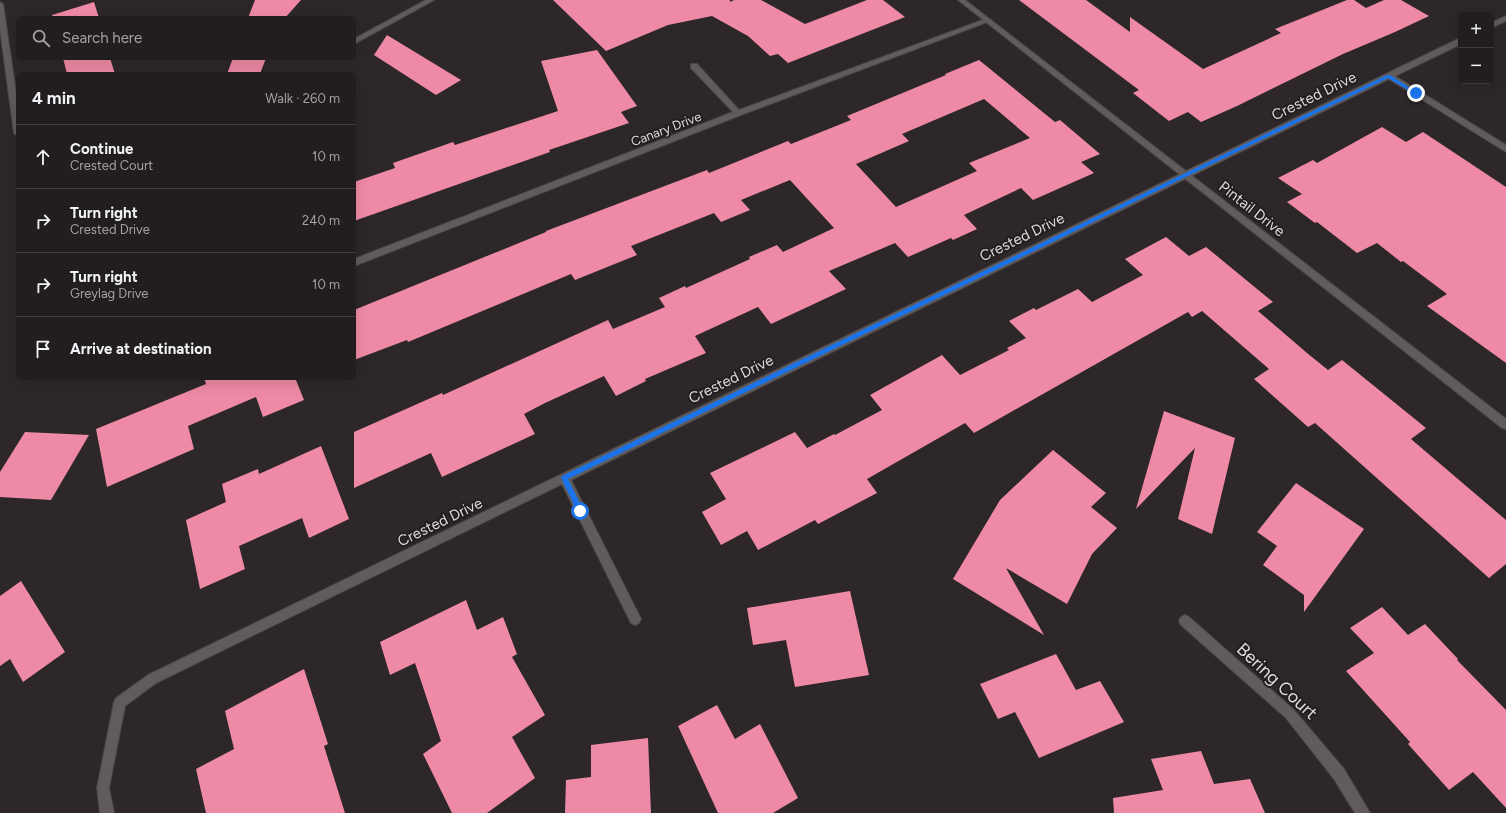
<!DOCTYPE html>
<html lang="en">
<head>
<meta charset="utf-8">
<style>
  body { margin:0; font-family:Figtree,sans-serif; background:#2a2628; color:#f1f3f6 }
  .controls { position:absolute; right:12px; top:12px; display:grid; overflow:hidden; border-radius:6px; box-shadow:0 4px 16px #0002 }
  .controls button { width:36px; height:36px; display:grid; place-items:center; padding:0; border:0; border-bottom:1px solid #3f3b3d; background:#221d1f; color:#f1f3f6; font:20px sans-serif }
  .stop { position:absolute; width:12px; height:12px; margin:-9px; border:3px solid #1a73e8; border-radius:50%; background:#fff }
  .stop.end { background:#1a73e8; border-color:#fff; box-shadow:0 1px 4px #0008 }
  .list { margin:0; padding:0; list-style:none }
  h2 { display:flex; justify-content:space-between; align-items:center; height:52px; margin:0; padding:0 16px; font-size:17px }
  h2 small { font-size:13px; font-weight:400; color:#a2a2a4 }
  .list li { display:grid; grid-template-columns:26px 1fr auto; gap:12px; align-items:center; box-sizing:border-box; height:64px; padding:0 16px; border-top:1px solid #3f3b3d }
  .list b { display:block; font-size:15px; white-space:nowrap }
  .list p { margin:0; font-size:13px; white-space:nowrap; color:#a2a2a4 }
  .list em { font-size:13px; font-style:normal; color:#a2a2a4 }
  .icon { flex:none; width:22px; height:22px; fill:none; stroke:currentColor; stroke-width:2; stroke-linecap:round; stroke-linejoin:round }
  .map { position:relative; flex:none; width:1506px; height:813px; overflow:hidden }
  .search { position:absolute; background:#221d1f; box-shadow:0 4px 16px #0002; left:16px; top:16px; width:340px; height:44px; display:flex; align-items:center; gap:10px; box-sizing:border-box; padding:0 14px; border-radius:6px; color:#a2a2a4; font-size:15px }
  .panel { position:absolute; background:#221d1f; box-shadow:0 4px 16px #0002; left:16px; top:72px; width:340px; height:308px; border-radius:6px }
  .map>svg:first-child { display:block }
</style>
</head>
<body>
<div class="map">
<svg width="1506" height="813" viewBox="0 0 1506 813">
  <rect width="100%" height="100%" fill="#2d2729"/>
  <g fill="#ef8aa6" fill-rule="evenodd">
    <polygon points="255,0 301,0 285,18 248,18"/>
    <polygon points="553,0 730,0 730,2 734,0 761,0 805,24 867,0 883,0 905,17 788,63 778,54 770,56 748,36 712,16 668,25 606,51"/>
    <polygon points="1019,0 1086,0 1130,32 1130,17 1203,69 1281,33 1275,29 1347,0 1354,0 1366,8 1384,0 1401,0 1429,16 1395,32 1343,54 1237,106 1201,122 1188,112 1169,121 1133,93 1139,90"/>
    <polygon points="94,2 99,18 53,18 52,15"/>
    <polygon points="387,35 461,80 436,95 374,55"/>
    <polygon points="597,50 637,106 621,112 629,123 549,150 550,152 354,221 354,182 395,168 393,163 453,142 455,145 558,111 541,61"/>
    <polygon points="63,58 110,58 115,74 67,74"/>
    <polygon points="233,58 266,58 260,74 227,74"/>
    <path d="M979,60l76,62 5,-2 40,34 -19,8 13,11 -61,27 -12,-12 -57,27 13,14 -24,11 -2,-2 -43,19 -13,-14 -66,28 17,18 -75,35 -13,-17 -63,29 11,17 -61,26 1,2 -30,15 -12,-20 -59,27 -21,11 11,20 -93,43 -11,-24 -77,35v-56l88,-39 1,2 165,-75 5,9 52,-22 -6,-9 26,-12 1,2 64,-29 -1,-2 28,-12 6,7 51,-24 -44,-48 -49,20 9,10 -29,12 -7,-9 -83,33 6,9 -62,25 -4,-6 -163,68 -1,-2 -53,20v-50l192,-78v-1l161,-61 2,3 79,-32 3,3 60,-24 -4,-4 99,-41 -1,-1zM984,99l46,39 -61,25 8,8 -81,36 -40,-43 53,-23 -7,-7z"/>
    <polygon points="1382,127 1406,142 1423,132 1506,187 1506,363 1427,306 1447,294 1403,261 1401,262 1377,243 1357,253 1317,222 1315,223 1287,202 1302,194 1278,178 1313,160 1317,163"/>
    <polygon points="1166,237 1189,256 1206,247 1273,302 1258,311 1307,353 1328,370 1342,360 1426,428 1411,439 1506,520 1506,564 1489,578 1315,423 1308,427 1254,379 1269,369 1202,311 1192,317 1188,312 974,433 965,423 867,479 877,493 818,524 815,520 758,550 747,531 721,545 702,512 726,499 710,473 795,432 807,448 834,434 835,435 882,410 870,395 942,355 960,375 1009,350 1007,348 1026,338 1009,321 1034,308 1036,310 1078,289 1092,302 1143,275 1125,259"/>
    <polygon points="204,378 300,378 296,380 304,400 263,417 256,397 188,426 194,449 107,487 96,429 206,384"/>
    <polygon points="1164,411 1235,438 1212,534 1178,519 1195,448 1136,509"/>
    <polygon points="25,432 89,435 51,500 0,497 0,472"/>
    <polygon points="321,446 349,519 309,538 302,518 239,546 245,569 200,589 186,520 226,502 222,484 258,469 259,474"/>
    <polygon points="1053,450 1106,493 1091,507 1117,528 1092,554 1067,604 1006,568 1044,635 953,579 1000,500"/>
    <polygon points="1296,483 1364,529 1304,612 1304,595 1263,565 1277,546 1257,532"/>
    <polygon points="21,581 65,652 23,682 10,659 0,666 0,596"/>
    <polygon points="850,591 869,675 795,687 786,640 753,645 747,608"/>
    <polygon points="466,600 477,630 503,617 517,654 512,657 545,715 512,737 535,778 487,813 452,813 423,754 441,741 415,663 390,675 380,642"/>
    <polygon points="1382,607 1408,635 1425,624 1458,659 1457,660 1506,710 1506,808 1473,772 1449,790 1408,744 1410,742 1346,671 1374,653 1350,628"/>
    <polygon points="1056,654 1076,690 1100,681 1124,722 1039,758 1015,712 998,719 980,684"/>
    <polygon points="304,669 328,744 324,746 345,813 206,813 196,769 234,749 225,711"/>
    <polygon points="717,705 735,739 760,724 798,798 773,813 718,813 678,726"/>
    <polygon points="648,738 651,813 565,813 566,780 591,777 591,745"/>
    <polygon points="1201,751 1214,784 1250,779 1265,813 1114,813 1113,798 1163,790 1151,759"/>
  </g>
  <g fill="none" stroke-linecap="round" stroke-linejoin="round">
    <g stroke="#494546" stroke-width="2">
      <g id="minor">
        <polygon points="426,0 434,0 354,44 354,39"/>
        <polygon points="0,2 3,4 18,106 18,136 14,133 0,29"/>
        <polygon points="1506,16 1506,21 1491,28 1491,23"/>
        <polygon points="988,18 991,20 990,21 741,115 354,266 354,259 733,112 691,68 691,64 697,64 739,110"/>
        <polygon points="1458,39 1461,39 1461,44 1395,76 1506,145 1506,152 1389,79 571,480 639,615 641,619 639,623 635,625 631,623 562,484 156,683 125,706 109,788 114,813 100,813 97,788 114,702 116,698 148,675"/>
        <polygon points="1185,615 1189,617 1294,710 1344,769 1370,813 1355,813 1334,779 1286,718 1181,625 1179,621 1181,617"/>
      </g>
    </g>
    <g stroke="#494546" stroke-width="2">
      <polygon id="tertiary" points="958,0 965,0 1506,419 1506,429 1502,428"/>
    </g>
    <use href="#minor" fill="#625b5c" fill-rule="evenodd"/>
    <use href="#tertiary" fill="#625b5c" fill-rule="evenodd"/>
  </g>
  <polygon fill="#1a73e8" points="1387,75 1390,75 1418,93 1414,94 1388,78 568,479 584,511 580,514 578,513 561,478 562,476"/>
  <g text-anchor="middle" dominant-baseline="central" stroke-width="4" stroke-linejoin="round" paint-order="stroke">
    <g font-size="13" fill="#dedadb" stroke="#231e1f">
      <text transform="translate(666 129) rotate(-21)">Canary Drive</text>
    </g>
    <g font-size="15" fill="#dedadb" stroke="#231e1f">
      <text transform="translate(1314 96) rotate(-26)">Crested Drive</text>
      <text transform="translate(1252 209) rotate(38)">Pintail Drive</text>
      <text transform="translate(1022 237) rotate(-26)">Crested Drive</text>
      <text transform="translate(731 379) rotate(-26)">Crested Drive</text>
      <text transform="translate(440 522) rotate(-26)">Crested Drive</text>
    </g>
    <g font-size="18" fill="#dedadb" stroke="#231e1f">
      <text transform="translate(1277 681) rotate(43)">Bering Court</text>
    </g>
  </g>
</svg>
<div class="controls">
<button>+</button>
<button>−</button>
</div>
<div class="stop" style="left:580px;top:511px"></div>
<div class="stop end" style="left:1416px;top:93px"></div>
<div class="search"><svg class="icon" aria-label="search" viewBox="0 0 24 24"><circle cx="10" cy="10" r="6"/><path d="M15 15l6 6"/></svg>Search here</div>
<section class="panel">
<h2>4 min<small>Walk · 260 m</small></h2>
<ul class="list">
<li><svg class="icon" aria-label="ahead" viewBox="0 0 24 24"><path d="M12 20V5M6 11l6-6 6 6"/></svg><div><b>Continue</b><p>Crested Court</p></div><em>10 m</em></li>
<li><svg class="icon" aria-label="right" viewBox="0 0 24 24"><path d="M7 20v-9h11M14 6l5 5-5 5"/></svg><div><b>Turn right</b><p>Crested Drive</p></div><em>240 m</em></li>
<li><svg class="icon" aria-label="right" viewBox="0 0 24 24"><path d="M7 20v-9h11M14 6l5 5-5 5"/></svg><div><b>Turn right</b><p>Greylag Drive</p></div><em>10 m</em></li>
<li><svg class="icon" aria-label="arrive" viewBox="0 0 24 24"><path d="M6 21V4h12l-3 4 3 4H6"/></svg><div><b>Arrive at destination</b></div></li>
</ul>
</section>
</div>
</body>
</html>
